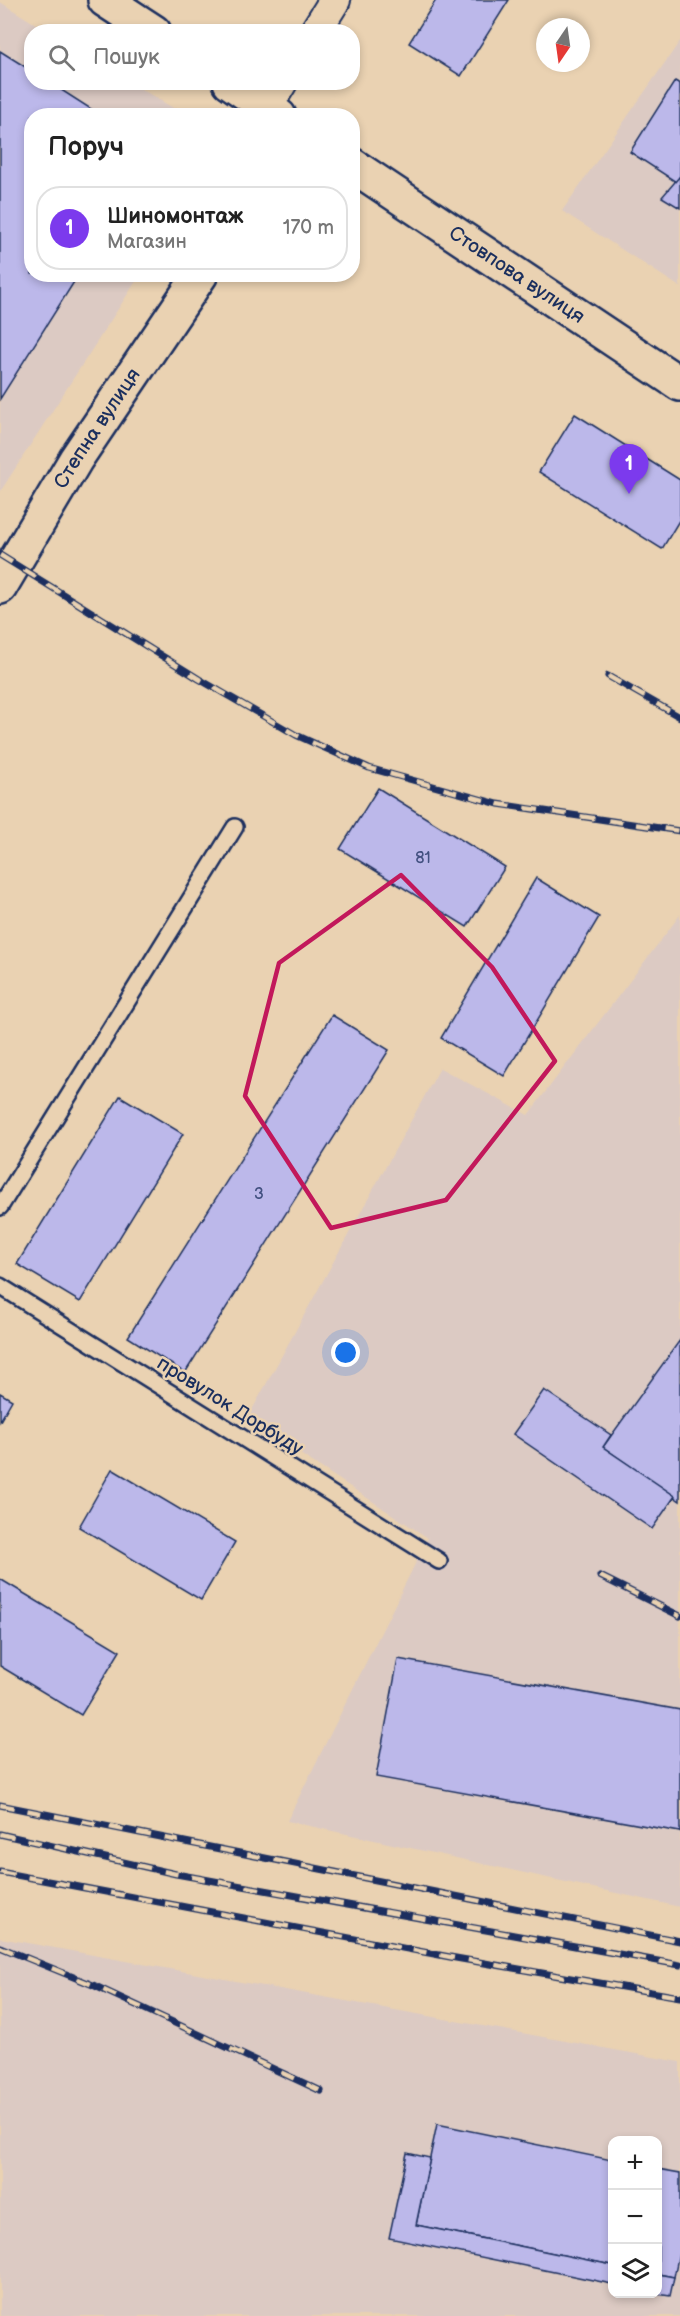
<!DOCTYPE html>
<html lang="uk">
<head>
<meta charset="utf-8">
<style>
  body { margin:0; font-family:"Balsamiq Sans",sans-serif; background:#f6f6f6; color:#222 }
  .controls { position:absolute; right:18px; bottom:18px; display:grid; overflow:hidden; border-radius:12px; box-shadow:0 3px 9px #0003 }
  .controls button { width:54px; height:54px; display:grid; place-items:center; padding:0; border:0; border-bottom:2px solid #e0e0e0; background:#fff; color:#222; font:30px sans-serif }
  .compass { position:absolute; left:536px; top:18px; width:54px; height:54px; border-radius:50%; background:#fff; box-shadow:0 3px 9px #0003; rotate:193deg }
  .you { position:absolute; left:346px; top:1353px; width:21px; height:21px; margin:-15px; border:4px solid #fff; border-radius:50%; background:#1a73e8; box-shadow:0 0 0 9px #1a73e833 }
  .badge { display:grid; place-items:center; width:39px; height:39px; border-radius:50%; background:#7c3aed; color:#fff; font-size:20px; font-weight:700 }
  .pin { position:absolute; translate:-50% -50px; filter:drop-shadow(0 2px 3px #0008) }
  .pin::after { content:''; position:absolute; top:32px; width:21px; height:18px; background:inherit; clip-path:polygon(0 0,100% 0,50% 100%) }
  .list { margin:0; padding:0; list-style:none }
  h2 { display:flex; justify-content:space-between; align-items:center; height:78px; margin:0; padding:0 24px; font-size:26px }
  h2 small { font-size:20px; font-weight:400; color:#767676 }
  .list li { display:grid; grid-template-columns:39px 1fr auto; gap:18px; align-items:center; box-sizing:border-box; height:84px; margin:0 12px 12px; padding:0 12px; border:2px solid #e0e0e0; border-radius:24px }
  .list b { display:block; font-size:22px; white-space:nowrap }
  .list p { margin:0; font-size:20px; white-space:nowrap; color:#767676 }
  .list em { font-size:20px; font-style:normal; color:#767676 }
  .icon { flex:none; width:33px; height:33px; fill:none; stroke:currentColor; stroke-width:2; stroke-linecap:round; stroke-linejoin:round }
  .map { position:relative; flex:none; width:680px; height:2316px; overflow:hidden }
  .search { position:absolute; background:#fff; box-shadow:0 3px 9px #0003; left:24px; top:24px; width:336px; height:66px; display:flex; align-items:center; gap:15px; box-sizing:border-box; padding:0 21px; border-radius:24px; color:#767676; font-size:22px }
  .panel { position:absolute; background:#fff; box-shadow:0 3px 9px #0003; left:24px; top:108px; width:336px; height:174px; border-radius:24px }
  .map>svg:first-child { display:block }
</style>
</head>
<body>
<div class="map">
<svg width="680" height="2316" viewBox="0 0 680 2316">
  <rect width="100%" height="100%" fill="#ead2b2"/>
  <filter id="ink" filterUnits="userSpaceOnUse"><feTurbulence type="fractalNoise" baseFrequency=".0167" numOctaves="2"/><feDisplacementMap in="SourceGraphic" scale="12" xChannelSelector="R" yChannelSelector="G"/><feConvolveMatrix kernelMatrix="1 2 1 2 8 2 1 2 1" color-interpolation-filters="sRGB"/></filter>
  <g filter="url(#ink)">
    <g fill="#dccac3" fill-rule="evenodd">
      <polygon points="0,2 47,31 32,32 32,82 131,83 185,115 32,116 32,274 140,275 0,492"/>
      <polygon points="680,41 680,287 562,211"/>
      <polygon points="680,915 680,1907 287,1821 428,1538 247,1419 440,1068 528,1115"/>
      <path d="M0,1938l680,124v254h-680zM612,2140h46v154h-46z"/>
    </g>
    <g fill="#bcb8ea" stroke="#1b2f5e" stroke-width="1.5">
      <polygon points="436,0 509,0 461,76 409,43"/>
      <polygon points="0,51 32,71 32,82 49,82 102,116 32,116 32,274 79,274 0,399"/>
      <polygon points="675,81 680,84 680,176 676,182 630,152"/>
      <polygon points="680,176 680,208 662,197"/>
      <polygon points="575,414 680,480 680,519 662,549 539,472"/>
      <polygon points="378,788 505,867 467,927 340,849"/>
      <polygon points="536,878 599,917 504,1076 441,1038"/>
      <polygon points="332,1015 389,1050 185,1373 128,1337"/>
      <polygon points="120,1096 183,1134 80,1302 17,1264"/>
      <polygon points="680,1340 680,1501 603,1447"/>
      <polygon points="544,1390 611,1435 603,1447 675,1496 652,1529 513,1434"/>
      <polygon points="0,1393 12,1400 0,1421"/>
      <polygon points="112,1469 235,1542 201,1600 79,1527"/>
      <polygon points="0,1579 120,1651 81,1715 0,1666"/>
      <polygon points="398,1659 680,1710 680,1832 376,1777"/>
      <polygon points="437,2124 612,2160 612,2265 416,2225"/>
      <polygon points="407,2153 430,2158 416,2225 612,2265 612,2284 389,2238"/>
      <polygon points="658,2169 680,2173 680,2248 674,2277 658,2274"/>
      <polygon points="658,2274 674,2277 670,2296 657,2294"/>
    </g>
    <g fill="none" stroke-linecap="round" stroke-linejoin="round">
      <g stroke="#1b2f5e" stroke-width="20">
        <g id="service">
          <polyline points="0,1207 235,827"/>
          <polyline points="0,1286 439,1561"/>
        </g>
      </g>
      <g stroke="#1b2f5e" stroke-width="34">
        <g id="minor">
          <polyline points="315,32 335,0"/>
          <polyline points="267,107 282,82"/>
        </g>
      </g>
      <g stroke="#1b2f5e" stroke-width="38">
        <g id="secondary">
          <path id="s1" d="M0,587l76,-128 125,-185"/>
        </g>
      </g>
      <g stroke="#1b2f5e" stroke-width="38">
        <g id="primary">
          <polyline points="105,0 154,32"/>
          <polyline points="230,82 279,116"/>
          <path id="s2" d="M352,165l328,219"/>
        </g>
      </g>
      <use href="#service" stroke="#ead2b2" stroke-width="15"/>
      <use href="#minor" stroke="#ead2b2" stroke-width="30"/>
      <use href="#secondary" stroke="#ead2b2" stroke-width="33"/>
      <use href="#primary" stroke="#ead2b2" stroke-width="33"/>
      <g stroke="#1b2f5e" stroke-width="7">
        <g id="rail">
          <polyline points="0,555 199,679 296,735 369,768 498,804 680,831"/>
          <polyline points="608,676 680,717"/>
          <polyline points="600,1576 680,1616"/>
          <polyline points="0,1805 680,1941"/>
          <polyline points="0,1834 176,1874 680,1965"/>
          <polyline points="0,1872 450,1957 680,1997"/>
          <polyline points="0,1947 93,1985 321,2091"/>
        </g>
      </g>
      <use href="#rail" stroke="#ead2b2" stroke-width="4.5" stroke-dasharray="14" stroke-linecap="butt"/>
    </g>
  </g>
  <path fill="none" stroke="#c2185b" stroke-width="4.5" stroke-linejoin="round" d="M401,875l91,92 63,94 -109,139 -115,28 -86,-132 34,-133z"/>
  <g text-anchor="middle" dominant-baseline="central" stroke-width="5" stroke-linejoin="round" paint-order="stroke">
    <g font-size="16" fill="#435181">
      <text x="423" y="858">81</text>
      <text x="259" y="1194">3</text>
    </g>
    <g font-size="20" fill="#1b2f5e" stroke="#ead2b2">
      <text stroke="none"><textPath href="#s2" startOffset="198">Стовпова вулиця</textPath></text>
      <text stroke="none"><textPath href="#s1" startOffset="186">Степна вулиця</textPath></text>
      <text transform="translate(230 1406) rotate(32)">провулок Дорбуду</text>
    </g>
  </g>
</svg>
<div class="controls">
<button>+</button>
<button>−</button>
<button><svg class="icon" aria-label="layers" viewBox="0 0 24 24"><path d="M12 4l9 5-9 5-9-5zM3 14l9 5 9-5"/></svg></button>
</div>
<svg class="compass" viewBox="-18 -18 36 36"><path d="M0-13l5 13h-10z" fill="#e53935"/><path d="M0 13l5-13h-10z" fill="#767676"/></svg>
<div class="you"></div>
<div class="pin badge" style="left:629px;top:494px">1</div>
<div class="search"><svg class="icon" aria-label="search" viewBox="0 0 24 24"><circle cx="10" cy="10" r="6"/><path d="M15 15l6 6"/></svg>Пошук</div>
<section class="panel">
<h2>Поруч<small></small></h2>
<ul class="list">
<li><span class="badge">1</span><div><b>Шиномонтаж</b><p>Магазин</p></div><em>170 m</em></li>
</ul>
</section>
</div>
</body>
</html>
